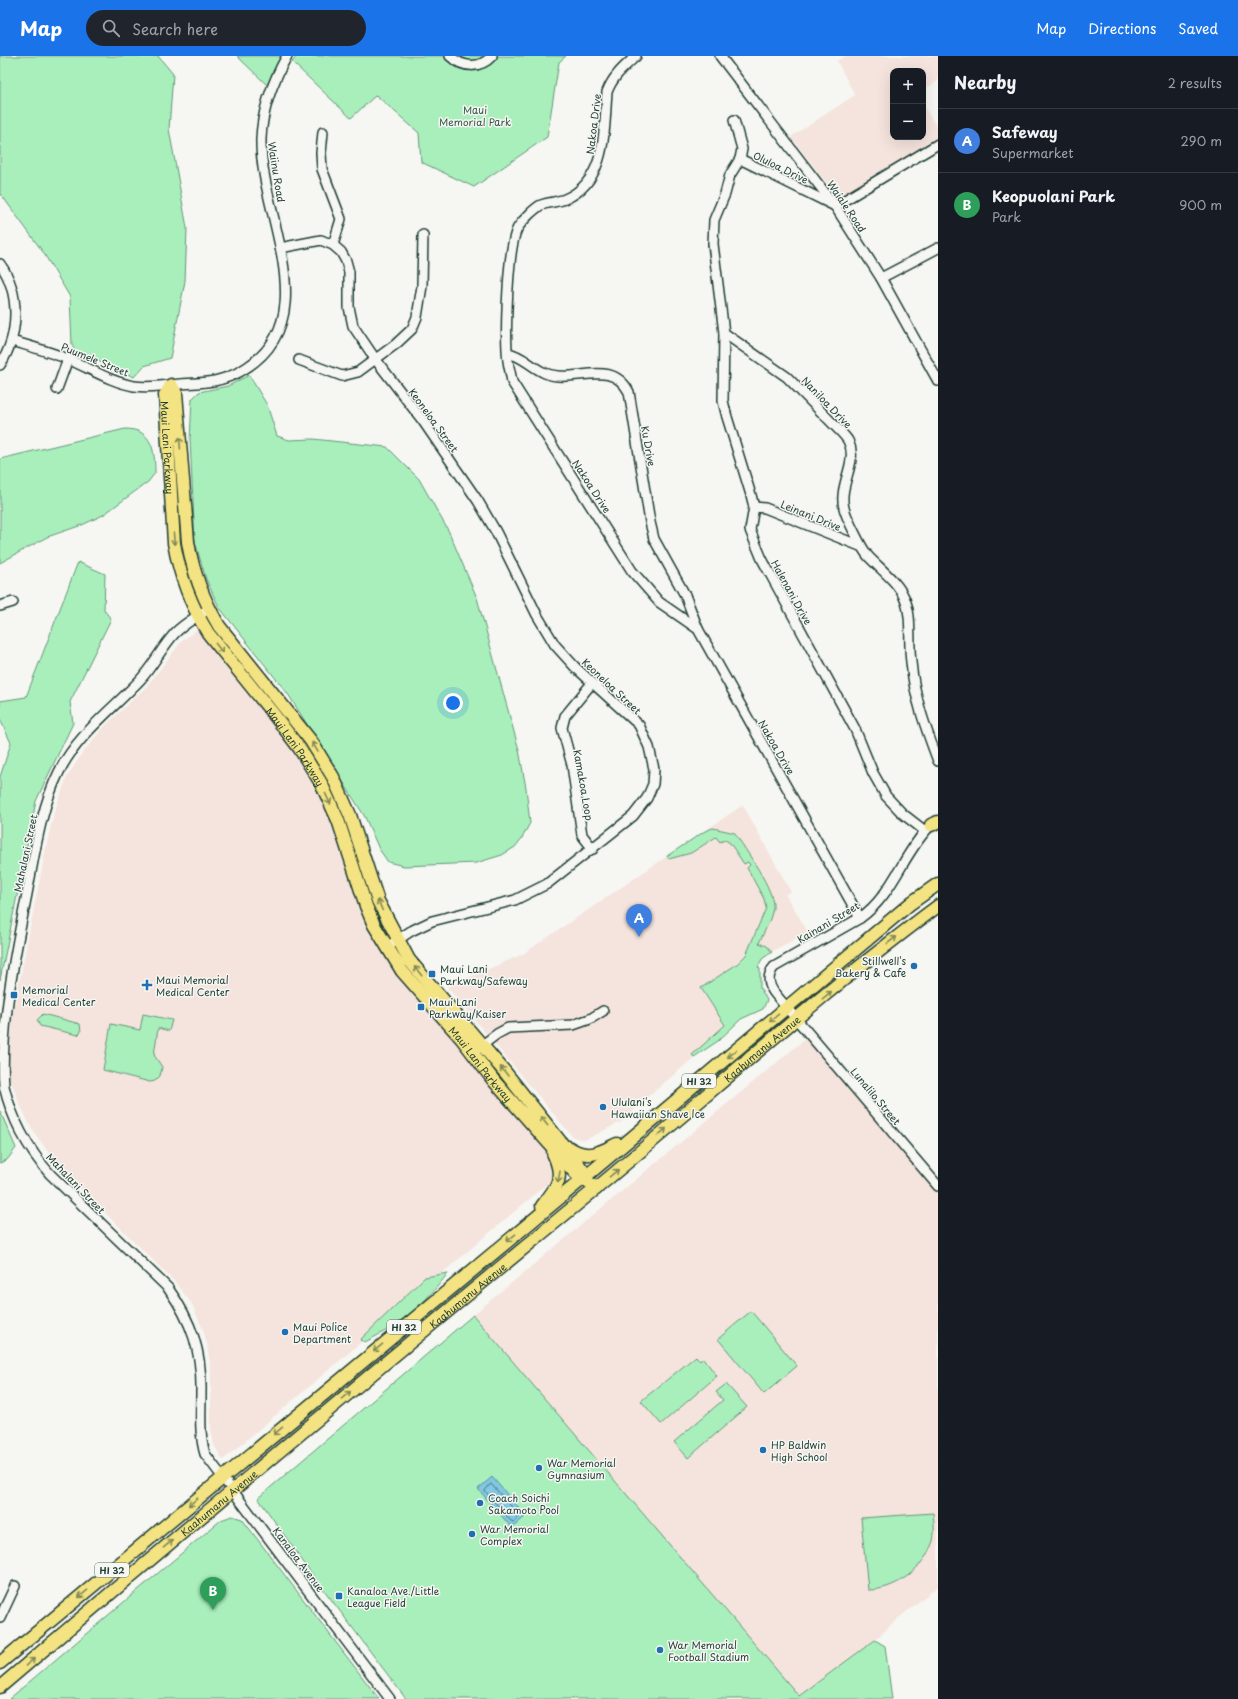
<!DOCTYPE html>
<html lang="en">
<head>
<meta charset="utf-8">
<style>
  body { margin:0; font-family:"Playpen Sans",sans-serif; background:#20242c; color:#f1f3f6 }
  .controls { position:absolute; right:12px; top:12px; display:grid; overflow:hidden; border-radius:8px; box-shadow:0 4px 16px #0002 }
  .controls button { width:36px; height:36px; display:grid; place-items:center; padding:0; border:0; border-bottom:1px solid #363941; background:#171b24; color:#f1f3f6; font:20px sans-serif }
  .you { position:absolute; left:453px; top:647px; width:14px; height:14px; margin:-10px; border:3px solid #fff; border-radius:50%; background:#1a73e8; box-shadow:0 0 0 6px #1a73e833 }
  .badge { display:grid; place-items:center; width:26px; height:26px; border-radius:50%; background:#1a73e8; color:#fff; font-size:13px; font-weight:700 }
  .pin { position:absolute; translate:-50% -33px; filter:drop-shadow(0 1px 2px #0008) }
  .pin::after { content:''; position:absolute; top:21px; width:14px; height:12px; background:inherit; clip-path:polygon(0 0,100% 0,50% 100%) }
  .list { margin:0; padding:0; list-style:none }
  h2 { display:flex; justify-content:space-between; align-items:center; height:52px; margin:0; padding:0 16px; font-size:17px }
  h2 small { font-size:13px; font-weight:400; color:#9ea1a6 }
  .list li { display:grid; grid-template-columns:26px 1fr auto; gap:12px; align-items:center; box-sizing:border-box; height:64px; padding:0 16px; border-top:1px solid #363941 }
  .list b { display:block; font-size:15px; white-space:nowrap }
  .list p { margin:0; font-size:13px; white-space:nowrap; color:#9ea1a6 }
  .list em { font-size:13px; font-style:normal; color:#9ea1a6 }
  .icon { flex:none; width:22px; height:22px; fill:none; stroke:currentColor; stroke-width:2; stroke-linecap:round; stroke-linejoin:round }
  .map { position:relative; flex:none; width:938px; height:1643px; overflow:hidden }
  header { display:flex; align-items:center; gap:24px; box-sizing:border-box; height:56px; padding:0 20px; background:#1a73e8; color:#fff }
  header strong { font-size:19px }
  nav { display:flex; gap:22px; margin-inline-start:auto; font-size:14px }
  .search { width:280px; height:36px; background:#20242c; display:flex; align-items:center; gap:10px; box-sizing:border-box; padding:0 14px; border-radius:22px; color:#9ea1a6; font-size:15px }
  main { display:flex }
  aside { flex:1; background:#171b24 }
  .map>svg:first-child { display:block }
</style>
</head>
<body>
<header>
<strong>Map</strong>
<div class="search"><svg class="icon" aria-label="search" viewBox="0 0 24 24"><circle cx="10" cy="10" r="6"/><path d="M15 15l6 6"/></svg>Search here</div>
<nav><a>Map</a><a>Directions</a><a>Saved</a></nav>
</header>
<main>
<div class="map">
<svg width="938" height="1643" viewBox="0 0 938 1643">
  <rect width="100%" height="100%" fill="#f6f6f2"/>
  <filter id="ink" filterUnits="userSpaceOnUse"><feTurbulence type="fractalNoise" baseFrequency=".025" numOctaves="2"/><feDisplacementMap in="SourceGraphic" scale="8" xChannelSelector="R" yChannelSelector="G"/><feConvolveMatrix kernelMatrix="1 2 1 2 8 2 1 2 1" color-interpolation-filters="sRGB"/></filter>
  <g filter="url(#ink)">
    <g fill="#f5e3dd">
      <polygon points="846,0 938,0 938,25 923,34 923,15 893,15 893,81 923,81 923,49 938,73 938,81 838,142 791,81 855,39 837,5"/>
      <polygon points="199,572 306,712 325,744 358,845 367,869 382,895 563,1114 223,1404 214,1389 211,1373 211,1313 207,1288 203,1273 192,1248 175,1226 57,1109 32,1073 20,1049 8,1017 12,963 46,792 54,757 67,721 81,699 102,673 147,630 182,585"/>
      <polygon points="743,749 791,836 785,838 808,876 767,898 762,903 755,917 754,927 763,953 741,963 718,985 697,999 645,1043 626,1063 585,1084 573,1081 447,931 523,898"/>
      <polygon points="810,979 938,1130 938,1530 895,1565 875,1584 799,1640 473,1259"/>
    </g>
    <g fill="#a9efbc" stroke="#649678">
      <polygon points="0,0 158,0 173,18 169,73 187,172 185,225 170,302 144,310 134,321 75,295 72,289 70,241 43,196 0,137"/>
      <polygon points="237,0 283,0 268,30"/>
      <polygon points="297,0 566,0 559,6 547,81 474,131 421,106 419,77 376,39 351,62 292,6"/>
      <polygon points="249,319 267,349 277,380 289,384 313,383 387,391 419,423 449,476 477,542 519,694 526,732 530,767 522,782 515,791 502,799 476,807 404,810 388,806 379,793 365,761 288,638 219,551 206,523 195,486 190,384 192,343 199,336 228,330"/>
      <path d="M125,373c27,0 30,21 30,44l-7,9 -45,33 -21,10 -35,12 -47,26v-104z"/>
      <polygon points="78,506 105,518 104,554 111,563 70,646 73,667 36,745 0,924 0,721 11,687 0,663 0,645 26,641"/>
      <path d="M713,772l22,5c10,17 40,56 38,75 -2,12 -9,24 -14,35l8,3 5,6 -10,7 -4,8 2,2v19l7,12 -4,9 -22,10 -23,22 -24,16 -2,-2 33,-30 -24,-37 36,-24 9,-9 20,-47 -2,-9 -17,-31 3,-3 -2,-3 -4,2 -14,-21 -5,-3 -5,2 -4,-5 -25,16 -22,6 -2,-3 38,-25z"/>
      <polygon points="43,958 80,968 81,976 78,979 40,970 37,964"/>
      <polygon points="143,958 172,964 169,975 158,972 154,999 162,1011 160,1020 155,1025 150,1026 103,1014 111,968 140,974"/>
      <polygon points="0,1055 16,1092 7,1104 0,1107"/>
      <path d="M448,1217c-24,32 -47,51 -83,69l-5,-2 65,-63z"/>
      <polygon points="751,1255 797,1310 764,1338 718,1283"/>
      <polygon points="473,1259 799,1640 875,1584 885,1590 892,1643 406,1643 309,1514 258,1442"/>
      <polygon points="696,1300 700,1305 703,1302 717,1320 661,1368 641,1345"/>
      <polygon points="726,1328 747,1351 688,1402 674,1386 723,1344 716,1336"/>
      <path d="M933,1457c1,10 2,19 0,28 -9,27 -36,49 -65,49l-7,-72z"/>
      <polygon points="232,1460 242,1463 379,1643 9,1643 221,1464"/>
    </g>
    <polygon fill="#82c7e3" stroke="#5a909d" points="492,1421 526,1460 512,1472 478,1433"/>
    <g fill="none" stroke-linecap="round" stroke-linejoin="round">
      <polygon stroke="#47747a" stroke-width="1" points="491,1428 519,1459 514,1466 511,1465 485,1435"/>
      <g stroke="#1f3d34" stroke-width="12">
        <g id="minor">
          <path d="M450,0c13,12 30,13 42,0"/>
          <path d="M636,0c-12,11 -23,20 -29,36 -3,38 0,89 -42,107 -7,3 -16,3 -24,6 -7,4 -17,14 -22,21 -12,15 -14,112 -11,135 1,7 3,14 4,21l120,189 27,31 39,27 162,289"/>
          <polyline points="720,0 835,150 881,222 938,325"/>
          <path d="M734,64l8,29 -2,10 -10,16 -5,19 -11,26 -1,24 11,89 63,44 55,56c2,3 6,6 7,10 9,19 -11,43 -5,65 2,9 18,41 24,48 11,12 29,25 36,41 9,20 4,44 7,65 3,35 15,67 27,99"/>
          <polyline points="323,76 321,97 322,113 341,163 333,189"/>
          <polyline points="740,103 835,150 938,88"/>
          <polyline points="280,192 321,184 333,189 341,196 346,205 349,216 349,251 353,270 376,304 423,365 478,445 496,476 537,559 555,589 575,611 639,669 649,691 654,713 653,728 647,742 633,760 547,828 515,844 432,865 411,875 387,891"/>
          <path d="M0,208c21,29 19,72 0,101"/>
          <polyline points="881,222 938,192"/>
          <polyline points="724,277 723,345 727,361 751,439 754,451 750,474 762,503 855,673 873,717 886,740 903,758 925,775"/>
          <path d="M12,285c20,6 39,11 58,19 21,9 41,22 64,26 13,2 24,0 36,-1 27,-3 46,0 71,-14 88,-50 18,-157 20,-232 1,-29 12,-58 26,-83"/>
          <path d="M508,297c15,3 23,14 37,20 29,12 66,-16 84,19l21,130 4,17 31,56 13,34"/>
          <polyline points="299,304 342,320 358,316 396,288 412,273 417,261 422,230 423,179"/>
          <polyline points="57,333 68,303"/>
          <polyline points="754,451 765,452 860,490"/>
          <polyline points="0,550 13,546"/>
          <path d="M209,553c-12,7 -24,14 -34,24 -13,14 -22,33 -35,47 -28,30 -62,54 -81,92 -20,40 -25,88 -34,132 -11,55 -25,127 -21,182 8,34 23,62 46,88l118,114c24,34 34,63 33,105 0,21 -2,41 4,61l185,245"/>
          <polyline points="592,627 565,660 562,672 572,709 582,779 593,793"/>
          <path d="M929,771c-27,28 -36,68 -69,91l-86,49c-8,9 -5,20 2,28l162,191"/>
          <polyline points="477,993 497,978 508,972 573,969 590,963 603,955"/>
          <polyline points="0,1562 15,1530"/>
        </g>
      </g>
      <g stroke="#1f3d34" stroke-width="15">
        <g id="major">
          <polyline points="931,769 938,766"/>
          <path d="M568,1091c20,13 30,6 49,-3"/>
          <path id="s1" d="M584,1122l-2,-9 -77,-97 -96,-112 -31,-59 -28,-86 -17,-38 -22,-36 -92,-115c-16,-27 -26,-53 -31,-84l-12,-149 -5,-8 -6,10 9,148c6,34 16,61 34,90l67,83 25,33 21,34 17,37 28,86 8,19 28,46 60,68 32,42 82,93 8,4 12,11"/>
          <path d="M542,1150c16,-20 23,-28 11,-53"/>
          <polyline points="0,1607 597,1111 911,847 938,828"/>
          <path id="s2" d="M0,1631c196,-167 394,-332 593,-496 115,-95 225,-196 345,-285"/>
        </g>
      </g>
      <use href="#minor" stroke="#f6f6f2" stroke-width="9"/>
      <use href="#major" stroke="#f4e382" stroke-width="12"/>
    </g>
    <defs><path id="oneway-shaft" d="M-6 0H5M1.5-3L5.5 0L1.5 3" fill="none" stroke-width="1.6" stroke-linecap="round" stroke-linejoin="round"/></defs>
    <g stroke="#7f8857">
      <use href="#oneway-shaft" transform="translate(180 387) rotate(-94)"/>
      <use href="#oneway-shaft" transform="translate(174 483) rotate(85)"/>
      <use href="#oneway-shaft" transform="translate(219 592) rotate(52)"/>
      <use href="#oneway-shaft" transform="translate(315 691) rotate(-121)"/>
      <use href="#oneway-shaft" transform="translate(328 743) rotate(65)"/>
      <use href="#oneway-shaft" transform="translate(380 849) rotate(-113)"/>
      <use href="#oneway-shaft" transform="translate(892 884) rotate(-37)"/>
      <use href="#oneway-shaft" transform="translate(418 915) rotate(-129)"/>
      <use href="#oneway-shaft" transform="translate(827 939) rotate(-40)"/>
      <use href="#oneway-shaft" transform="translate(774 962) rotate(140)"/>
      <use href="#oneway-shaft" transform="translate(732 998) rotate(140)"/>
      <use href="#oneway-shaft" transform="translate(504 1015) rotate(-130)"/>
      <use href="#oneway-shaft" transform="translate(544 1065) rotate(-129)"/>
      <use href="#oneway-shaft" transform="translate(662 1076) rotate(-40)"/>
      <use href="#oneway-shaft" transform="translate(614 1117) rotate(-40)"/>
      <use href="#oneway-shaft" transform="translate(559 1121) rotate(100)"/>
      <use href="#oneway-shaft" transform="translate(511 1182) rotate(140)"/>
      <use href="#oneway-shaft" transform="translate(378 1292) rotate(140)"/>
      <use href="#oneway-shaft" transform="translate(346 1339) rotate(-40)"/>
      <use href="#oneway-shaft" transform="translate(278 1375) rotate(140)"/>
      <use href="#oneway-shaft" transform="translate(193 1446) rotate(140)"/>
      <use href="#oneway-shaft" transform="translate(168 1488) rotate(-40)"/>
      <use href="#oneway-shaft" transform="translate(83 1538) rotate(140)"/>
      <use href="#oneway-shaft" transform="translate(30 1606) rotate(-40)"/>
    </g>
  </g>
  <g fill="#1f6fb2" stroke="#f6f6f2" stroke-width="1.5">
    <circle cx="914" cy="910" r="4"/>
    <rect x="428" y="914" width="8" height="8" rx="2"/>
    <path d="M145 923h4v4h4v4h-4v4h-4v-4h-4v-4h4z"/>
    <rect x="10" y="935" width="8" height="8" rx="2"/>
    <rect x="417" y="947" width="8" height="8" rx="2"/>
    <circle cx="603" cy="1051" r="4"/>
    <circle cx="285" cy="1276" r="4"/>
    <circle cx="763" cy="1394" r="4"/>
    <circle cx="539" cy="1412" r="4"/>
    <circle cx="480" cy="1447" r="4"/>
    <circle cx="472" cy="1478" r="4"/>
    <rect x="335" y="1536" width="8" height="8" rx="2"/>
    <circle cx="660" cy="1594" r="4"/>
  </g>
  <g text-anchor="middle" dominant-baseline="central" stroke-width="3" stroke-linejoin="round" paint-order="stroke">
    <g fill="#f6f6f2" stroke="#60746d" stroke-width="1">
      <rect x="682" y="1018" width="34" height="14" rx="3"/>
      <rect x="387" y="1264" width="34" height="14" rx="3"/>
      <rect x="95" y="1507" width="34" height="14" rx="3"/>
    </g>
    <g font-size="9" font-weight="bold" fill="#1f3d34">
      <text x="699" y="1025">HI 32</text>
      <text x="404" y="1271">HI 32</text>
      <text x="112" y="1514">HI 32</text>
    </g>
    <g font-size="10" fill="#345848" stroke="#f6f6f2">
      <text x="475" y="53">Maui<tspan x="475" dy="12">Memorial Park</tspan></text>
    </g>
    <g font-size="10" fill="#1f3d34" stroke="#f6f6f2">
      <text transform="translate(593 68) rotate(-83)">Nakoa Drive</text>
      <text transform="translate(781 111) rotate(26)">Oluloa Drive</text>
      <text transform="translate(277 116) rotate(81)">Waiinu Road</text>
      <text transform="translate(847 150) rotate(56)">Waiale Road</text>
      <text transform="translate(95 303) rotate(22)">Puumele Street</text>
      <text transform="translate(827 346) rotate(46)">Naniloa Drive</text>
      <text transform="translate(434 364) rotate(54)">Keoneloa Street</text>
      <text transform="translate(649 390) rotate(80)">Ku Drive</text>
      <text stroke="none"><textPath href="#s1" startOffset="982">Maui Lani Parkway</textPath></text>
      <text transform="translate(592 430) rotate(57)">Nakoa Drive</text>
      <text transform="translate(811 459) rotate(22)">Leinani Drive</text>
      <text transform="translate(792 536) rotate(61)">Halenani Drive</text>
      <text transform="translate(612 630) rotate(43)">Keoneloa Street</text>
      <text stroke="none"><textPath href="#s1" startOffset="1318">Maui Lani Parkway</textPath></text>
      <text transform="translate(777 691) rotate(60)">Nakoa Drive</text>
      <text transform="translate(584 729) rotate(80)">Kamakoa Loop</text>
      <text transform="translate(25 797) rotate(-78)">Mahalani Street</text>
      <text transform="translate(828 866) rotate(-31)">Kainani Street</text>
      <text stroke="none"><textPath href="#s2" startOffset="994">Kaahumanu Avenue</textPath></text>
      <text stroke="none"><textPath href="#s1" startOffset="1690">Maui Lani Parkway</textPath></text>
      <text transform="translate(876 1040) rotate(50)">Lunalilo Street</text>
      <text transform="translate(76 1127) rotate(46)">Mahalani Street</text>
      <text stroke="none"><textPath href="#s2" startOffset="610">Kaahumanu Avenue</textPath></text>
      <text stroke="none"><textPath href="#s2" startOffset="286">Kaahumanu Avenue</textPath></text>
      <text transform="translate(299 1503) rotate(53)">Kanaloa Avenue</text>
    </g>
    <g font-size="10" fill="#1f3d34" stroke="#f6f6f2" text-anchor="start">
      <text x="906" y="904" text-anchor="end">Stillwell's<tspan x="906" dy="12">Bakery &amp; Cafe</tspan></text>
      <text x="440" y="912">Maui Lani<tspan x="440" dy="12">Parkway/Safeway</tspan></text>
      <text x="156" y="923">Maui Memorial<tspan x="156" dy="12">Medical Center</tspan></text>
      <text x="22" y="933">Memorial<tspan x="22" dy="12">Medical Center</tspan></text>
      <text x="429" y="945">Maui Lani<tspan x="429" dy="12">Parkway/Kaiser</tspan></text>
      <text x="611" y="1045">Ululani's<tspan x="611" dy="12">Hawaiian Shave Ice</tspan></text>
      <text x="293" y="1270">Maui Police<tspan x="293" dy="12">Department</tspan></text>
      <text x="771" y="1388">HP Baldwin<tspan x="771" dy="12">High School</tspan></text>
      <text x="547" y="1406">War Memorial<tspan x="547" dy="12">Gymnasium</tspan></text>
      <text x="488" y="1441">Coach Soichi<tspan x="488" dy="12">Sakamoto Pool</tspan></text>
      <text x="480" y="1472">War Memorial<tspan x="480" dy="12">Complex</tspan></text>
      <text x="347" y="1534">Kanaloa Ave./Little<tspan x="347" dy="12">League Field</tspan></text>
      <text x="668" y="1588">War Memorial<tspan x="668" dy="12">Football Stadium</tspan></text>
    </g>
  </g>
</svg>
<div class="controls">
<button>+</button>
<button>−</button>
</div>
<div class="you"></div>
<div class="pin badge" style="left:639px;top:881px;background:#3f7fe0">A</div>
<div class="pin badge" style="left:213px;top:1554px;background:#2e9e5b">B</div>
</div>
<aside>
<h2>Nearby<small>2 results</small></h2>
<ul class="list">
<li><span class="badge" style="background:#3f7fe0">A</span><div><b>Safeway</b><p>Supermarket</p></div><em>290 m</em></li>
<li><span class="badge" style="background:#2e9e5b">B</span><div><b>Keopuolani Park</b><p>Park</p></div><em>900 m</em></li>
</ul>
</aside>
</main>
</body>
</html>
